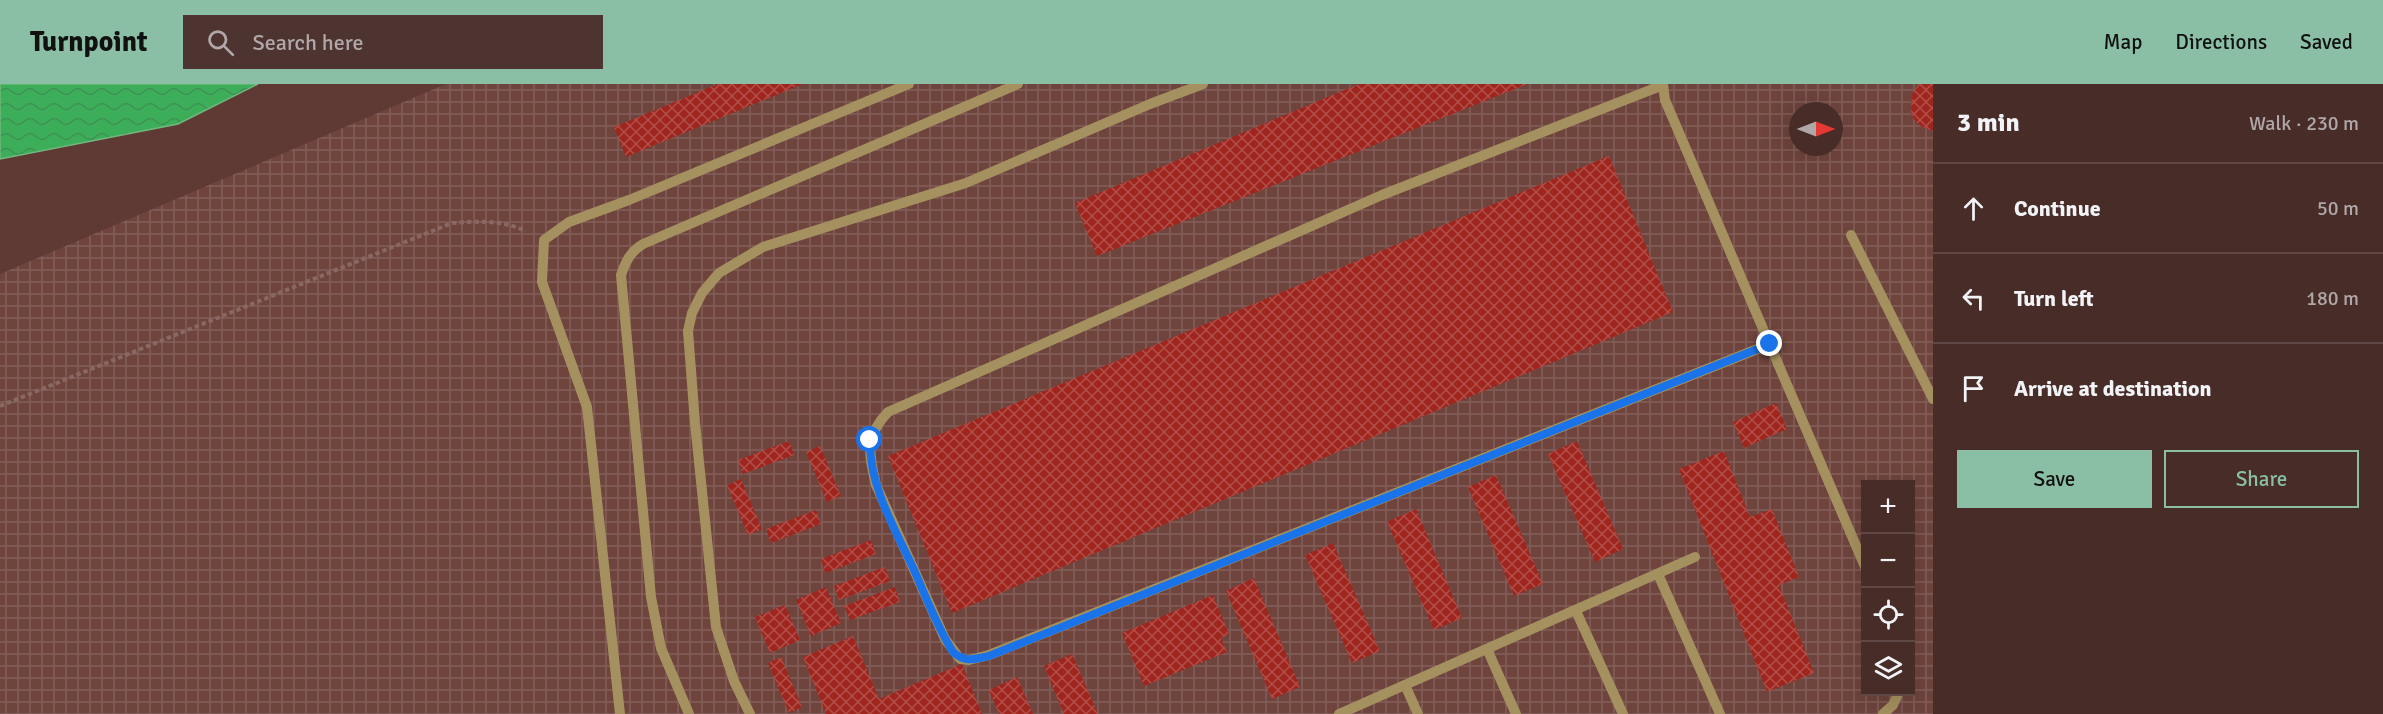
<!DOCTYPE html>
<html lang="en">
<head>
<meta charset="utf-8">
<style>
  body { margin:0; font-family:Signika,sans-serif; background:#4e3430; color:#f1f3f6 }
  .controls { position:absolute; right:18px; bottom:18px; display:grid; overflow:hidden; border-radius:0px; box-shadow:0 6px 24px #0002 }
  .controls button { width:54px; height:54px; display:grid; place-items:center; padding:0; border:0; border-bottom:2px solid #5f4845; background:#472c28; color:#f1f3f6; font:30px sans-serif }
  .compass { position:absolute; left:1789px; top:18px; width:54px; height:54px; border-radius:50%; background:#472c28; box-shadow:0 6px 24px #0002; rotate:90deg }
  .stop { position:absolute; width:18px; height:18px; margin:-14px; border:4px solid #1a73e8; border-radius:50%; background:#fff }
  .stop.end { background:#1a73e8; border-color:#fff; box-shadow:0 2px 6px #0008 }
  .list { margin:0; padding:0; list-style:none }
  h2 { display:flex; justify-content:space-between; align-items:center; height:78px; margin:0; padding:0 24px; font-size:26px }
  h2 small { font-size:20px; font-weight:400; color:#b0a7a8 }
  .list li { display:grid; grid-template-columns:39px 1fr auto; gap:18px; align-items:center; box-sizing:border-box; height:90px; padding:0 24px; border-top:2px solid #5f4845 }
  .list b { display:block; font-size:22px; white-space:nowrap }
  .list em { font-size:20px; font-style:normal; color:#b0a7a8 }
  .actions { display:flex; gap:12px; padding:18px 24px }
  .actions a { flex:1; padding:14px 0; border:2px solid #8abfa5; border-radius:0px; text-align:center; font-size:21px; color:#8abfa5 }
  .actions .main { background:#8abfa5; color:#111 }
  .icon { flex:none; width:33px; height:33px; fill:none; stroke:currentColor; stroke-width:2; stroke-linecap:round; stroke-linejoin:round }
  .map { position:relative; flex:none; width:1933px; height:630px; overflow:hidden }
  header { display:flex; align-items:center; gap:36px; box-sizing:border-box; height:84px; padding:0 30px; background:#8abfa5; color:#111 }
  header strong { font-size:28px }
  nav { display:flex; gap:33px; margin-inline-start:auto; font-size:21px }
  .search { width:420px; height:54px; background:#4e3430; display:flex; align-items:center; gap:15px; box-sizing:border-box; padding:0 21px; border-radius:0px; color:#b0a7a8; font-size:22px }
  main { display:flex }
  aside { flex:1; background:#472c28 }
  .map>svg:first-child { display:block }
</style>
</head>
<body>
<header>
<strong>Turnpoint</strong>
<div class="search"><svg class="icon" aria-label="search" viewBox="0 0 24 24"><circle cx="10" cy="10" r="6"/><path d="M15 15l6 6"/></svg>Search here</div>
<nav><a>Map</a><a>Directions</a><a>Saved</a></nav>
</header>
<main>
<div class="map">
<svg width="1933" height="630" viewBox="0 0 1933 630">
  <defs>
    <pattern id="industrial-grid" width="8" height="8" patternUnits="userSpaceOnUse" patternTransform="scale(1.5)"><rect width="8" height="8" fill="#6e443d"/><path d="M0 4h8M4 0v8" fill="none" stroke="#835e58"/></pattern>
    <pattern id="water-waves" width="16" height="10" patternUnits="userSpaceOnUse" patternTransform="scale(1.5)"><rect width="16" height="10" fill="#3cae5a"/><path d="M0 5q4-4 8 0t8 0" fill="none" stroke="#3e9253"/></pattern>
    <pattern id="building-cross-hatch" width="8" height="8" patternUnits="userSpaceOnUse" patternTransform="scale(1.5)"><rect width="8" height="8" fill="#9f261e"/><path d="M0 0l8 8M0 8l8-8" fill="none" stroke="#b14f48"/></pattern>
  </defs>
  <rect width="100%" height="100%" fill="#5f3a35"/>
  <path fill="url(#industrial-grid)" fill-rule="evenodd" d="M446,0h1487v630h-1933v-440zM1798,27h36v36h-36zM1866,400h44v208h-44z"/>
  <polygon fill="url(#water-waves)" stroke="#70b87c" stroke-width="1.5" points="0,0 258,0 178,40 0,75"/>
  <g fill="url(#building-cross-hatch)">
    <polygon points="718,0 803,0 626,73 614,43"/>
    <polygon points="1359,0 1527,0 1097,172 1075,119"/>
    <polygon points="1919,0 1933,0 1933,47 1922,43 1915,37 1911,29 1912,10"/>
    <polygon points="1609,72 1673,228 952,529 888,372"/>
    <polygon points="1776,319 1787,345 1744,364 1733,338"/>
    <polygon points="789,357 794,371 743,390 738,376"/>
    <polygon points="1577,357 1623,465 1595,478 1548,370"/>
    <polygon points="820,362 841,412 827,418 806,368"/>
    <polygon points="1724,367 1750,433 1772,425 1799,493 1779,501 1814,589 1767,608 1679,385"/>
    <polygon points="1496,391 1543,500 1514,512 1468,403"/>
    <polygon points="741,395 762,445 748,451 727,401"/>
    <polygon points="1416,425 1462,534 1434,546 1387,438"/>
    <polygon points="816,426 821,440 771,459 766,445"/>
    <polygon points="871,456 876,470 825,489 821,475"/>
    <polygon points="1333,459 1380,567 1352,579 1305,471"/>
    <polygon points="885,483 890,497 839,516 834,502"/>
    <polygon points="1254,494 1300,603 1272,615 1226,507"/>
    <polygon points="826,503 841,539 811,552 796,516"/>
    <polygon points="895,503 900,518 850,536 844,522"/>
    <polygon points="1213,511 1229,550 1221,554 1227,568 1144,602 1122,549"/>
    <polygon points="785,521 800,556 770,569 755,533"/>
    <polygon points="853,552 879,615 962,580 982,630 826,630 803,573"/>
    <polygon points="1072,570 1098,630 1064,630 1044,582"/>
    <polygon points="781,573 802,623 789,629 768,579"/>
    <polygon points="1017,593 1033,630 999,630 989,606"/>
  </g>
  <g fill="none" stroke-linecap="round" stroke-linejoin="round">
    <path stroke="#896863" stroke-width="4" stroke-dasharray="4.5 3" stroke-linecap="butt" d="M0,322l452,-183c27,-2 49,-3 74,8"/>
    <g stroke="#a5915f" stroke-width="10">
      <polyline points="1663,0 1665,16 1866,485"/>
      <path d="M1663,1l-281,110 -494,217c-24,25 -19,42 -12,73l69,154 15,20 9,1 20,-5 781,-311"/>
      <polyline points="1851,151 1933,315"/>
      <polyline points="1658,490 1720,630"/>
      <polyline points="1576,527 1623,630"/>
      <polyline points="1487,565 1516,630"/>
      <polyline points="1405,601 1418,630"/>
      <polyline points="620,630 587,323 542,198 544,156 569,138 629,116 909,0"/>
      <path d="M689,630l-28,-66 -10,-51 -30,-322c5,-14 9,-23 22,-31l375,-160"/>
      <polyline points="750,630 734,597 716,543 695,339 688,247 692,229 702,209 719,189 763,163 966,99 1150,20 1203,0"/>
      <polyline points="1339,630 1695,473"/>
      <polyline points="1883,630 1893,621 1899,608"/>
    </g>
  </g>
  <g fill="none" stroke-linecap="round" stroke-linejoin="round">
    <path stroke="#1a73e8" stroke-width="8" d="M870,356c-1,46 25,89 44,130 12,27 23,57 39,82 12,11 22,7 36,4l781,-312"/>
  </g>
</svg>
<div class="controls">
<button>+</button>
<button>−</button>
<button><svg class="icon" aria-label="locate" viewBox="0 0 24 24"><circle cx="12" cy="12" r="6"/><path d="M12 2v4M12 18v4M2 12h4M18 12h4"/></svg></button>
<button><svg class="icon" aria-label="layers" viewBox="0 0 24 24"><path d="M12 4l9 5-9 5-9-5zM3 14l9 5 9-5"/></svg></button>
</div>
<svg class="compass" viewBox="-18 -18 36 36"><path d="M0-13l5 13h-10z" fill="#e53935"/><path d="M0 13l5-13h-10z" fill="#b0a7a8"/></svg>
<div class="stop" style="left:870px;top:356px"></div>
<div class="stop end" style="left:1770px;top:260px"></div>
</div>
<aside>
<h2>3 min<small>Walk · 230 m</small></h2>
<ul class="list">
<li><svg class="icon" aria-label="ahead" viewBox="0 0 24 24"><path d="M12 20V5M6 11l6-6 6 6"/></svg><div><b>Continue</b></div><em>50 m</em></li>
<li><svg class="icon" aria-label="left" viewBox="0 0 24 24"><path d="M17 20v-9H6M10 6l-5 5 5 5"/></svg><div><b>Turn left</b></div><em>180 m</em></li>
<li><svg class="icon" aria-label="arrive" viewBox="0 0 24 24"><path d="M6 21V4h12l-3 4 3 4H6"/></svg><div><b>Arrive at destination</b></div></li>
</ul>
<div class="actions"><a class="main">Save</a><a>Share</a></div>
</aside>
</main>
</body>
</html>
